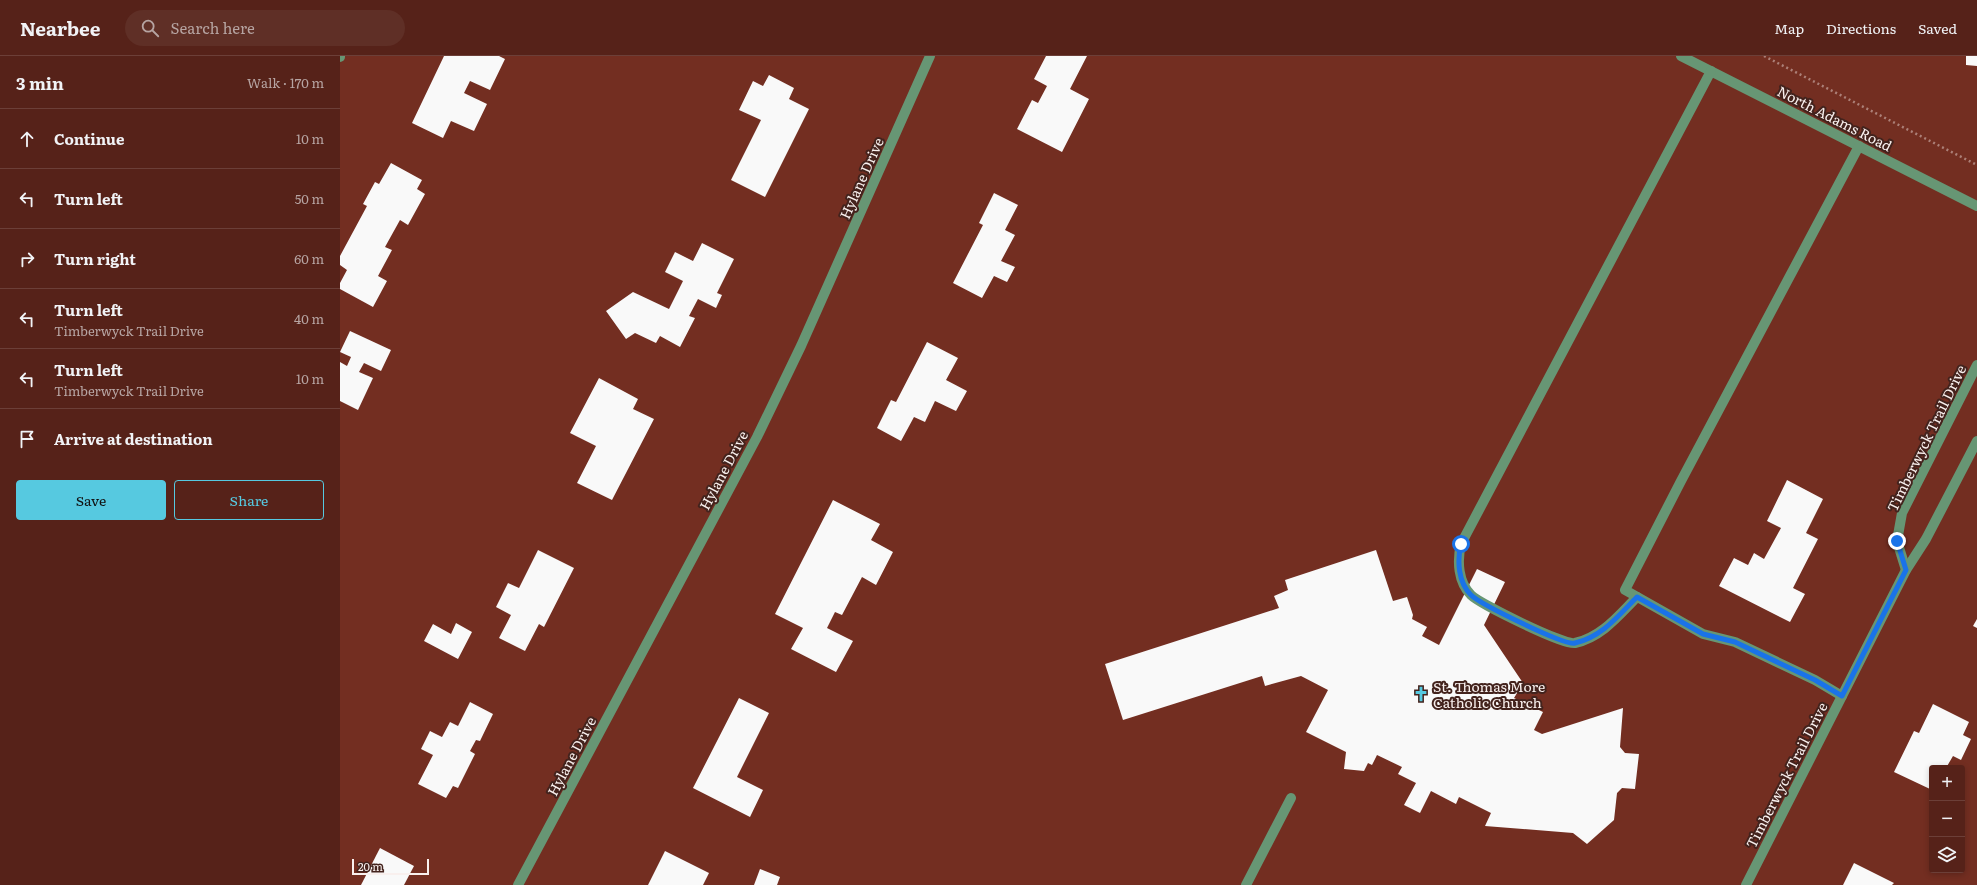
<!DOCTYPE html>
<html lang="en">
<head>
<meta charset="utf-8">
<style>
  body { margin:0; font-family:Literata,serif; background:#5f2f26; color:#f1f3f6 }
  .controls { position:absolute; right:12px; bottom:12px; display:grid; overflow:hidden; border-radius:4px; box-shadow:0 2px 6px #0003 }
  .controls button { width:36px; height:36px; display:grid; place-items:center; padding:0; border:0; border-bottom:1px solid #6c3f38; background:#562219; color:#f1f3f6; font:20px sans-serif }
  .scale { position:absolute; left:12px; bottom:10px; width:77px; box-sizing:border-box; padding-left:4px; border:2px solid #f9f0ee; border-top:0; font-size:11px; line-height:14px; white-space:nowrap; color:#f9f0ee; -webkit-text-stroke:3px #43231d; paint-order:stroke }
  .stop { position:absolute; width:12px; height:12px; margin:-9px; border:3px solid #1a73e8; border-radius:50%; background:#fff }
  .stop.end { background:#1a73e8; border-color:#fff; box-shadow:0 1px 4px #0008 }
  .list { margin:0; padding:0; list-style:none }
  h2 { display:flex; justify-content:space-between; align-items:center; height:52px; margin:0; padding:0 16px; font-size:17px }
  h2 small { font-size:13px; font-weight:400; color:#b6a4a2 }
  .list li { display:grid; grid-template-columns:26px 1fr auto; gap:12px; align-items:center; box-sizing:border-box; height:60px; padding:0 16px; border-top:1px solid #6c3f38 }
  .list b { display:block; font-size:15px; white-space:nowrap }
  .list p { margin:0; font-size:13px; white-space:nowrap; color:#b6a4a2 }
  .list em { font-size:13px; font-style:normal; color:#b6a4a2 }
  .actions { display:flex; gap:8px; padding:12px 16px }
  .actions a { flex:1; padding:9px 0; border:1px solid #56c9e0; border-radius:4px; text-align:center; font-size:14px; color:#56c9e0 }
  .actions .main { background:#56c9e0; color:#111 }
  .icon { flex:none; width:22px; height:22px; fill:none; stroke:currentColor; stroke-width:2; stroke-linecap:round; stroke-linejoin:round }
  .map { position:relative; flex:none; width:1637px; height:829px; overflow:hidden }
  header { display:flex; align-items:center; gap:24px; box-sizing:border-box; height:56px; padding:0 20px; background:#562219; border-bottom:1px solid #6c3f38 }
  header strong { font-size:19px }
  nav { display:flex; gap:22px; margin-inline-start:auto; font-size:14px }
  .search { width:280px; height:36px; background:#5f2f26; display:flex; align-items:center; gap:10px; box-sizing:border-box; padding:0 14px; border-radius:22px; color:#b6a4a2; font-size:15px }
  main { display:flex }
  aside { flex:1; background:#562219 }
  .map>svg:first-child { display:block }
</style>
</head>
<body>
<header>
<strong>Nearbee</strong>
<div class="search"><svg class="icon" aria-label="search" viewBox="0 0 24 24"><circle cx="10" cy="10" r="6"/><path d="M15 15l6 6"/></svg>Search here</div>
<nav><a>Map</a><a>Directions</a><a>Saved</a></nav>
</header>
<main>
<aside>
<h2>3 min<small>Walk · 170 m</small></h2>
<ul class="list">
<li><svg class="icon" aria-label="ahead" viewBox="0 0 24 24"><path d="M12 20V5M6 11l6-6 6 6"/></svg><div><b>Continue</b></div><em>10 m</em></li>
<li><svg class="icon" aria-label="left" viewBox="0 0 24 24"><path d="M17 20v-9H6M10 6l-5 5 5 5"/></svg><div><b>Turn left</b></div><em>50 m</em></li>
<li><svg class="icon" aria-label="right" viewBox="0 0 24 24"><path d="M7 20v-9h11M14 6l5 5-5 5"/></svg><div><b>Turn right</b></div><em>60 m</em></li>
<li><svg class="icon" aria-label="left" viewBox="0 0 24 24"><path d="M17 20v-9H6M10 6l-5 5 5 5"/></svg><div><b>Turn left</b><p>Timberwyck Trail Drive</p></div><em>40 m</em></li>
<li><svg class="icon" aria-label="left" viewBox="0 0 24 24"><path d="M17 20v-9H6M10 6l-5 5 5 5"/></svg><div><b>Turn left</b><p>Timberwyck Trail Drive</p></div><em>10 m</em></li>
<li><svg class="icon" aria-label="arrive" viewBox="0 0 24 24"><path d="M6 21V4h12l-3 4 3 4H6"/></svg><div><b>Arrive at destination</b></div></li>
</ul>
<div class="actions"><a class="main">Save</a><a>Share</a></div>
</aside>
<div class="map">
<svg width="1637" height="829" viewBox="0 0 1637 829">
  <rect width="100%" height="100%" fill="#732e21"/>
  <g fill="#f9f9f9">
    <polygon points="104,0 159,0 165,3 150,34 130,25 124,37 147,48 134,75 111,65 103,82 72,67"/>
    <polygon points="706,0 747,0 730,33 749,43 722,96 677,73 692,44 698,47 707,30 694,23"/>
    <polygon points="1626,0 1637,0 1637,10 1626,9"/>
    <polygon points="429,19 454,32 449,43 469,53 425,141 391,124 421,64 399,54 413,25 423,30"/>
    <polygon points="51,107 82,124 77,133 85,138 68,169 60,164 45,191 52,194 38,220 47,225 33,251 0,233 0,227 7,214 0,209 0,200 27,150 23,148 35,126 39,128"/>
    <polygon points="654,137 678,149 665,174 675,179 661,205 675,211 667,226 654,220 642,242 613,227 643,169 639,167"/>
    <polygon points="362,187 394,203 377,237 382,239 376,252 358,243 349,260 355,262 340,291 320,280 316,287 295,277 286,283 266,255 293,236 329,253 343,225 325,216 335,196 353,205"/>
    <polygon points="10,275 51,294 41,315 24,307 19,316 33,322 18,354 0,345 0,306 7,310 11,301 0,296"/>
    <polygon points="587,286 618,302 606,324 627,335 616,355 595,345 585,366 574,361 561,385 537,372 551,344 556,346"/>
    <polygon points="259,322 298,343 293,353 314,363 272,444 237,427 256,390 230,377"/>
    <polygon points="1447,424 1483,443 1466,477 1478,483 1453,532 1465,538 1450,566 1379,530 1394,502 1408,509 1414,497 1424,503 1441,472 1427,465"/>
    <polygon points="493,444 540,468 531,484 553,496 536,529 522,521 502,559 495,556 487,572 513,585 496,616 451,593 463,572 435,558"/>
    <polygon points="198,494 234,512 204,571 199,568 185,595 159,582 171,559 156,551 168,527 179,532"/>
    <polygon points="1036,494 1053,545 1067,541 1073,559 1072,563 1087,571 1082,580 1099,589 1137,513 1165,526 1144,569 1183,627 1174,642 1203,656 1194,674 1202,678 1283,652 1280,691 1285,697 1299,698 1295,733 1282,732 1277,737 1274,764 1247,788 1233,777 1145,770 1151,757 1119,741 1116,748 1091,735 1080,757 1064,749 1076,727 1058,718 1062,711 1037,699 1032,709 1028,707 1024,715 1004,713 1006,696 966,676 988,634 961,620 925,630 922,620 783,664 765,608 939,552 934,540 948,534 945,524"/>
    <polygon points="1637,563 1637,572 1633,570"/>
    <polygon points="116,567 132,576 118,603 84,585 93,568 111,578"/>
    <polygon points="399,642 429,657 397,721 423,734 410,761 353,732"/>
    <polygon points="130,646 153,658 140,685 136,684 130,695 135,698 118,732 113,730 106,742 78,728 93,699 81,693 90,675 102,681 110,666 118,670"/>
    <polygon points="1593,648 1629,666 1623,679 1631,683 1621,704 1613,700 1606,712 1601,710 1600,712 1592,712 1592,729 1590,733 1554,716 1574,675 1579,677"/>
    <polygon points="40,792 74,810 64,829 21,829"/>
    <polygon points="325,795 369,817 363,829 308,829"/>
    <polygon points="1514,807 1554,827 1552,829 1503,829"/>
    <polygon points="420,813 440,821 437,829 414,829"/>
  </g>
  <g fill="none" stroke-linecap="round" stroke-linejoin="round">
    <polyline stroke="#ac8078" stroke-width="2.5" stroke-dasharray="2 3" stroke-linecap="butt" points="1424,0 1637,109"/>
    <g stroke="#679674" stroke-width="10">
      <polyline points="1341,0 1637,150"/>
      <polyline points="0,1 0,0"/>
      <polyline points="1566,514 1557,485 1562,457 1637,309"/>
      <path d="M1297,541c-18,18 -35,40 -62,46 -10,3 -95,-39 -104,-48 -13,-13 -14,-34 -10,-51l250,-473"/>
      <polyline points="1502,640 1475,624 1395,586 1363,578 1285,534 1341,425 1519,90"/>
      <polyline points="178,829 417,381 461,290 590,0"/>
      <polyline points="906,829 951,742"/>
      <polyline points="1406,829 1566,514 1586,483 1637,385"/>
    </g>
  </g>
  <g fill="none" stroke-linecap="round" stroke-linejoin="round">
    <path stroke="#1a73e8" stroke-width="5" d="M1121,488c-4,17 -3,38 10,51 9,9 94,51 104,48 27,-6 44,-28 62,-46l66,37 32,8 80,38 27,16 64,-126 -9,-29"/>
  </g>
  <defs>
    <g id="church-bare" transform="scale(1.2)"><path d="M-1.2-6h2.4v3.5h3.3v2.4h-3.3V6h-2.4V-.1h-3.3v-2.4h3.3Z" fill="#56c9e0" stroke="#43231d" stroke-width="2.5" paint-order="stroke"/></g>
  </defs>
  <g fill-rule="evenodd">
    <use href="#church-bare" x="1081" y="638"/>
  </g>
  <g text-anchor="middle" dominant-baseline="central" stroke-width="4" stroke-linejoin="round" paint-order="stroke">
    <g font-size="14" fill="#f9f0ee" stroke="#43231d">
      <text transform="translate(1495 62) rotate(27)">North Adams Road</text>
      <text transform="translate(521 122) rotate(-66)">Hylane Drive</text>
      <text transform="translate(1586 382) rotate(-64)">Timberwyck Trail Drive</text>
      <text transform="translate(383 414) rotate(-62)">Hylane Drive</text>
      <text transform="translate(231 700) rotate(-62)">Hylane Drive</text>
      <text transform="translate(1446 719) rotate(-63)">Timberwyck Trail Drive</text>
    </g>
    <g font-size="14" fill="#f9f0ee" stroke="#43231d" text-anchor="start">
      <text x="1093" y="630">St. Thomas More<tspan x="1093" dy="16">Catholic Church</tspan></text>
    </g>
  </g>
</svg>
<div class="controls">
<button>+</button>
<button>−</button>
<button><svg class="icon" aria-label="layers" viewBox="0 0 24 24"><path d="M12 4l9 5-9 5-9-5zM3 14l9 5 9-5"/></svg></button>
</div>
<div class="scale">20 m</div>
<div class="stop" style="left:1121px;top:488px"></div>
<div class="stop end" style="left:1557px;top:485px"></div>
</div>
</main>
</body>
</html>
